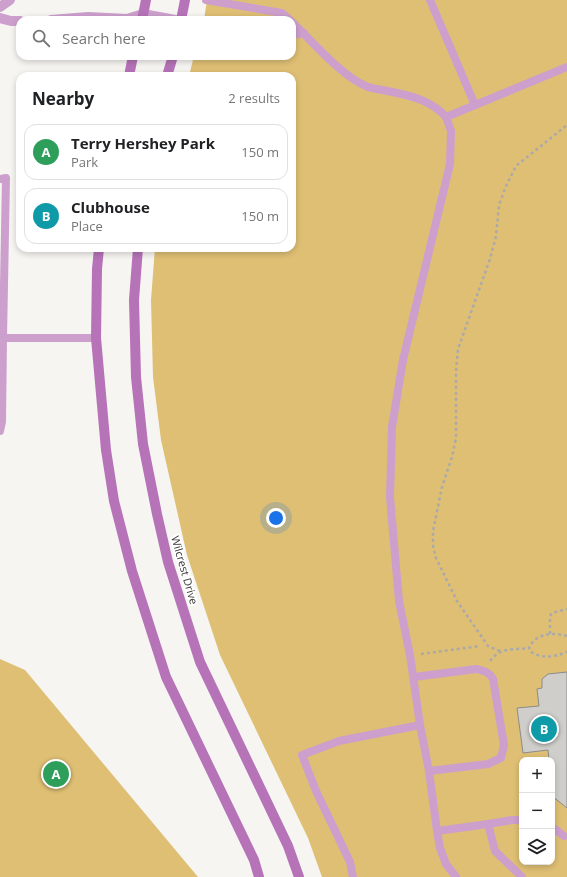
<!DOCTYPE html>
<html lang="en">
<head>
<meta charset="utf-8">
<style>
  body { margin:0; font-family:"Open Sans",sans-serif; background:#f2f2f2; color:#202124 }
  .controls { position:absolute; right:12px; bottom:12px; display:grid; overflow:hidden; border-radius:8px; box-shadow:0 2px 6px #0003 }
  .controls button { width:36px; height:36px; display:grid; place-items:center; padding:0; border:0; border-bottom:1px solid #e0e0e0; background:#fff; color:#202124; font:20px sans-serif }
  .you { position:absolute; left:276px; top:518px; width:14px; height:14px; margin:-10px; border:3px solid #fff; border-radius:50%; background:#1a73e8; box-shadow:0 0 0 6px #1a73e833 }
  .badge { display:grid; place-items:center; width:26px; height:26px; border-radius:50%; background:#d93025; color:#fff; font-size:13px; font-weight:700 }
  .pin { position:absolute; translate:-50% -50%; border:2px solid #fff; box-shadow:0 1px 4px #0006 }
  .list { margin:0; padding:0; list-style:none }
  h2 { display:flex; justify-content:space-between; align-items:center; height:52px; margin:0; padding:0 16px; font-size:17px }
  h2 small { font-size:13px; font-weight:400; color:#757577 }
  .list li { display:grid; grid-template-columns:26px 1fr auto; gap:12px; align-items:center; box-sizing:border-box; height:56px; margin:0 8px 8px; padding:0 8px; border:1px solid #e0e0e0; border-radius:12px }
  .list b { display:block; font-size:15px; white-space:nowrap }
  .list p { margin:0; font-size:13px; white-space:nowrap; color:#757577 }
  .list em { font-size:13px; font-style:normal; color:#757577 }
  .icon { flex:none; width:22px; height:22px; fill:none; stroke:currentColor; stroke-width:2; stroke-linecap:round; stroke-linejoin:round }
  .map { position:relative; flex:none; width:567px; height:877px; overflow:hidden }
  .search { position:absolute; background:#fff; box-shadow:0 2px 6px #0003; left:16px; top:16px; width:280px; height:44px; display:flex; align-items:center; gap:10px; box-sizing:border-box; padding:0 14px; border-radius:12px; color:#757577; font-size:15px }
  .panel { position:absolute; background:#fff; box-shadow:0 2px 6px #0003; left:16px; top:72px; width:280px; height:180px; border-radius:12px }
  .map>svg:first-child { display:block }
</style>
</head>
<body>
<div class="map">
<svg width="567" height="877" viewBox="0 0 567 877">
  <rect width="100%" height="100%" fill="#f6f5f2"/>
  <g fill="#dfbf74" fill-rule="evenodd">
    <path d="M207,0h360v877h-245l-14,-39 -88,-183 -33,-100 -26,-115 -8,-63 -2,-77 4,-52h137v-172h-103l5,-20h98v-36h-88zM522,760h30v102h-30z"/>
    <polygon points="0,659 25,670 198,877 0,877"/>
  </g>
  <polygon fill="#cfcecb" stroke="#8c8b88" points="567,672 567,808 552,796 552,760 549,760 548,750 523,753 517,708 539,706 537,689 542,688 542,679 548,674"/>
  <g fill="none" stroke-linecap="round" stroke-linejoin="round">
    <g stroke="#abaaa8" stroke-width="2.5" stroke-dasharray="3 3" stroke-linecap="butt">
      <polyline points="550,634 550,616 552,613 567,609"/>
      <path d="M567,636c-14,-4 -31,-3 -38,12l2,4c12,7 23,5 36,0"/>
      <polyline points="500,651 488,646 457,601 436,558 433,546 433,531 442,487 452,457 456,438 456,371 458,349 490,259 496,236 499,205 506,186 516,166 567,125"/>
      <polyline points="421,654 480,646"/>
      <path d="M490,661c10,-14 23,-11 39,-13"/>
    </g>
    <g stroke="#cd9fcd" stroke-width="8">
      <polyline points="206,0 282,13 290,20"/>
      <polyline points="430,0 475,105"/>
      <path d="M292,22c20,19 50,55 76,65 5,2 10,2 15,3 23,5 46,8 63,27"/>
      <polyline points="292,35 304,33"/>
      <polyline points="0,179 6,178 3,338 96,338"/>
      <polyline points="0,338 3,338 2,422 0,431"/>
      <path d="M414,677l62,-8c8,2 13,3 17,10l11,66 -3,13 -13,6 -59,7"/>
      <polyline points="488,824 512,820 522,820"/>
      <polyline points="552,827 564,836"/>
      <polyline points="437,831 488,824 495,851 522,877"/>
      <polyline points="353,877 350,862 316,791 302,755 339,741 420,725"/>
      <polyline points="456,877 446,864 440,848 437,831 429,771 420,725 410,655 399,601 390,497 392,427 403,360 450,164 451,131 446,117 567,67"/>
    </g>
    <g stroke="#cd9fcd" stroke-width="10">
      <polyline points="0,7 10,0"/>
      <polyline points="0,18 11,21 20,21"/>
      <polyline points="51,20 88,17 127,19 143,14 175,20"/>
    </g>
    <g stroke="#b673b8" stroke-width="10">
      <polyline points="142,20 146,0"/>
      <polyline points="181,20 185,0"/>
      <polyline points="129,76 133,56"/>
      <polyline points="167,76 173,56"/>
      <polyline points="99,248 97,269 96,338 106,450 114,501 132,571 166,677 254,860 259,877"/>
      <polyline points="138,248 134,300 136,377 143,444 157,514 168,562 200,662 288,846 299,877"/>
    </g>
  </g>
  <g text-anchor="middle" dominant-baseline="central" stroke-width="4" stroke-linejoin="round" paint-order="stroke">
    <g font-size="11" fill="#3a3938" stroke="#fff">
      <text transform="translate(185 570) rotate(74)">Wilcrest Drive</text>
    </g>
  </g>
</svg>
<div class="controls">
<button>+</button>
<button>−</button>
<button><svg class="icon" aria-label="layers" viewBox="0 0 24 24"><path d="M12 4l9 5-9 5-9-5zM3 14l9 5 9-5"/></svg></button>
</div>
<div class="you"></div>
<div class="pin badge" style="left:56px;top:774px;background:#2e9e5b">A</div>
<div class="pin badge" style="left:544px;top:729px;background:#0f9aa8">B</div>
<div class="search"><svg class="icon" aria-label="search" viewBox="0 0 24 24"><circle cx="10" cy="10" r="6"/><path d="M15 15l6 6"/></svg>Search here</div>
<section class="panel">
<h2>Nearby<small>2 results</small></h2>
<ul class="list">
<li><span class="badge" style="background:#2e9e5b">A</span><div><b>Terry Hershey Park</b><p>Park</p></div><em>150 m</em></li>
<li><span class="badge" style="background:#0f9aa8">B</span><div><b>Clubhouse</b><p>Place</p></div><em>150 m</em></li>
</ul>
</section>
</div>
</body>
</html>
